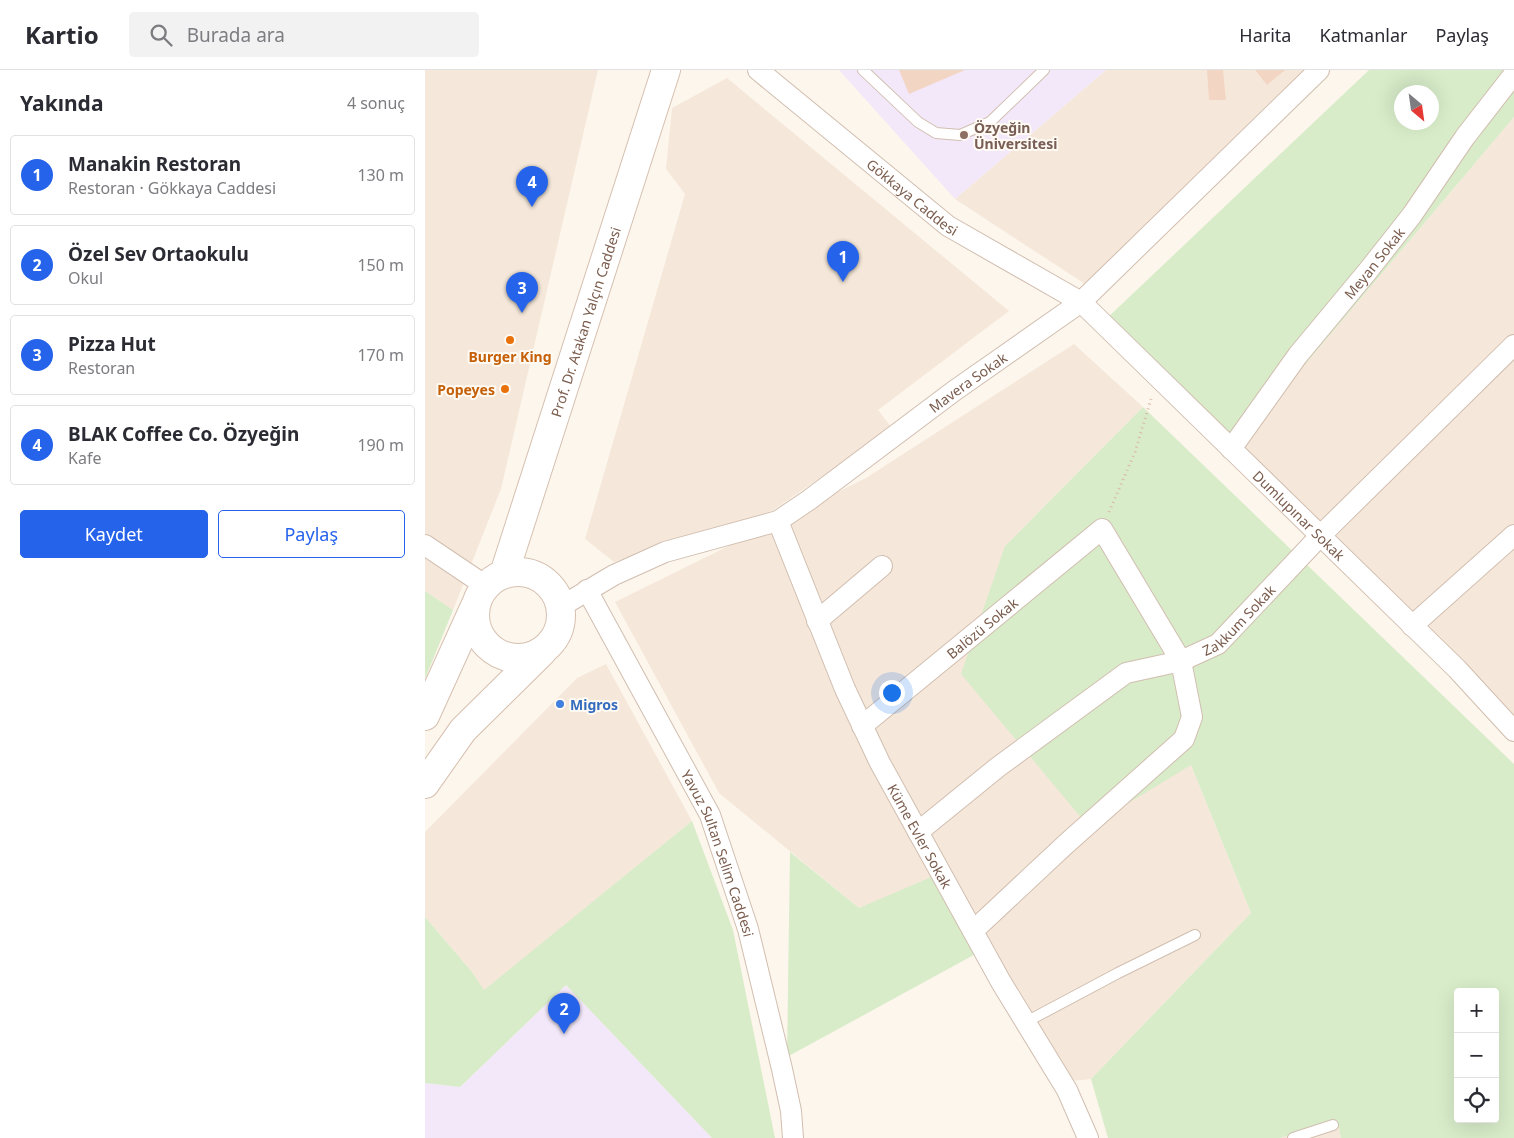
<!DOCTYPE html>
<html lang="tr">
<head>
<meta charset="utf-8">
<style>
  body { margin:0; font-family:"Noto Sans",sans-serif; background:#f2f2f3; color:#2b2b33 }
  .controls { position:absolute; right:15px; bottom:15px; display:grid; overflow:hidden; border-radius:5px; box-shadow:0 5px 20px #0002 }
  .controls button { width:45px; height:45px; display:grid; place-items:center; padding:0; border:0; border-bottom:1px solid #e1e1e2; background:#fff; color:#2b2b33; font:25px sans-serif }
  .compass { position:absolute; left:969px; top:15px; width:45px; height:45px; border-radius:50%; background:#fff; box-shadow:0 5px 20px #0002; rotate:151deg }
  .you { position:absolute; left:466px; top:622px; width:18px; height:18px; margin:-12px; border:4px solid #fff; border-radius:50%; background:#1a73e8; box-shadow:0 0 0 8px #1a73e833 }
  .badge { display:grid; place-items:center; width:32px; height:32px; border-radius:50%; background:#2563eb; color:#fff; font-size:16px; font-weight:700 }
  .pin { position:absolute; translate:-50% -41px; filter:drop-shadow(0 1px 2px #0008) }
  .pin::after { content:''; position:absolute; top:26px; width:18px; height:15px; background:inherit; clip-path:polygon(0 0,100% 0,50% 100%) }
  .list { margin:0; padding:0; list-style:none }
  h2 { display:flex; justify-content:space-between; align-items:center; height:65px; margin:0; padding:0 20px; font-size:21px }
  h2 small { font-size:16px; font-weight:400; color:#7c7c81 }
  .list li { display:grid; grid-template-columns:32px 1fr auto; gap:15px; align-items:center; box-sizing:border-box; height:80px; margin:0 10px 10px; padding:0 10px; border:1px solid #e1e1e2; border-radius:5px }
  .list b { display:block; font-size:19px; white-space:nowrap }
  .list p { margin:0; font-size:16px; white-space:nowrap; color:#7c7c81 }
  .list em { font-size:16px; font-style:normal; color:#7c7c81 }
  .actions { display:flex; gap:10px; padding:15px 20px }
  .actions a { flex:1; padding:11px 0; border:1px solid #2563eb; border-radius:5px; text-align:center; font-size:18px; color:#2563eb }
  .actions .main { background:#2563eb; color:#fff }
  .icon { flex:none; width:28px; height:28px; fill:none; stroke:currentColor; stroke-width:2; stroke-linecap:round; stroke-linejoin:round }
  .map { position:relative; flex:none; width:1089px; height:1068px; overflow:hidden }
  header { display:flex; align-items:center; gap:30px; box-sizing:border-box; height:70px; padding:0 25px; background:#fff; border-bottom:1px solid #e1e1e2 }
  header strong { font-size:24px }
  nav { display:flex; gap:28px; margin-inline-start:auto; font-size:18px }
  .search { width:350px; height:45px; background:#f2f2f3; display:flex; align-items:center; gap:12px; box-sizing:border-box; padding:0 18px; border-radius:5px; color:#7c7c81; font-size:19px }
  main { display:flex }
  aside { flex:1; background:#fff }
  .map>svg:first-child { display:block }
</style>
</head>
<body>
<header>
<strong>Kartio</strong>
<div class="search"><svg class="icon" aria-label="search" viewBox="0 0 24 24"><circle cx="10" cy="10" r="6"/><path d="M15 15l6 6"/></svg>Burada ara</div>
<nav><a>Harita</a><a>Katmanlar</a><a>Paylaş</a></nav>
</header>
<main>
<aside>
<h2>Yakında<small>4 sonuç</small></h2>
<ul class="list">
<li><span class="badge">1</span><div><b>Manakin Restoran</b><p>Restoran · Gökkaya Caddesi</p></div><em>130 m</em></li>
<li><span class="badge">2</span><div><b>Özel Sev Ortaokulu</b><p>Okul</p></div><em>150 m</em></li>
<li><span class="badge">3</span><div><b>Pizza Hut</b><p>Restoran</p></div><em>170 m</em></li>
<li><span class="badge">4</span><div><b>BLAK Coffee Co. Özyeğin</b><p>Kafe</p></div><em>190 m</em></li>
</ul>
<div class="actions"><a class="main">Kaydet</a><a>Paylaş</a></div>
</aside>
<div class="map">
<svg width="1089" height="1068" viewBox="0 0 1089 1068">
  <rect width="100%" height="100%" fill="#fdf6ec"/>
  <g fill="#f5e8da">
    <polygon points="0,0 173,0 76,419 28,540 0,521"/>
    <polygon points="681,0 904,0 663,216 530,129"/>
    <polygon points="302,8 584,241 453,340 467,358 347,441 189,492 160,469 260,124 241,99 247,38"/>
    <polygon points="1089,47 1089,663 812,375"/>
    <polygon points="649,274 718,337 580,476 766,695 826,843 666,1009 636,1012 556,881 434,838 294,723 190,532 441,408"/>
    <polygon points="181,594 267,751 59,921 47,902 0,847 0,762 152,608"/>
    <polygon points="912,1050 916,1068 855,1068"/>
  </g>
  <g fill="#f3e8fa">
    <polygon points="414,0 681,0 530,129"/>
    <polygon points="141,915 287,1068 0,1068 0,1013 35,1017"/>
  </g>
  <g fill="#d8ecc9" fill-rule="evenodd">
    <path d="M944,0h145v47l-277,328 -132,-125zM976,22h30v30h-30z"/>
    <path d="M718,337l371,357v374h-173l-4,-18 -57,18h-172l-17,-59 160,-166 -60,-148 -102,62 -128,-153 44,-128zM1033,922h37v127h-37z"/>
    <polygon points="0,521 28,540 0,609"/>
    <polygon points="267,751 308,860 350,1068 287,1068 141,915 35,1017 0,1013 0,847 47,902 59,920"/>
    <polygon points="365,782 434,838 518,802 556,881 362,987"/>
  </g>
  <g fill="#f3d5c3">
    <polygon points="474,0 540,0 484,24"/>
    <polygon points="782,0 798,0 801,30 784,30"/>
    <polygon points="830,0 860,0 842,15"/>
  </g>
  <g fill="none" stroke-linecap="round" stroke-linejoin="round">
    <g stroke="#d1beb0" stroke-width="12">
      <g id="service">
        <polyline points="438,0 493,52 511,63 535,65 565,52 619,0"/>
        <polyline points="601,952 693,903 770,865"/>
        <polyline points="868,1068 908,1055"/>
      </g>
    </g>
    <g stroke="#d1beb0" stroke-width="22">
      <g id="minor">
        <path id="s1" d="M333,0l190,156 133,76 376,367 57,62"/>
        <path id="s2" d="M806,379l67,-94 69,-83 45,-57 53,-78 49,-63"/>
        <path id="s3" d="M353,451l67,168 35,74 121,219 66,108 21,48"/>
        <polyline points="0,475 61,516"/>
        <path id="s4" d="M162,520l123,225 38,114 34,140 9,42 2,27"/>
        <path id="s5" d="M135,537l54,-32 51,-23 113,-31 31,-21 145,-109 127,-89 238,-232"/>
        <polyline points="392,551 457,496"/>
        <polyline points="987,556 1089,465"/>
        <path id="s6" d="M437,656l240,-197 79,132 11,56 -8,22 -118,105 -93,87"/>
        <path id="s7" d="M493,762l80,-65 128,-94 55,-12 37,-17 102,-108 194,-191"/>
      </g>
    </g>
    <g stroke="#d6c0b0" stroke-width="30">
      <g id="secondary">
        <circle cx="93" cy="545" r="43"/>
        <path id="s8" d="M79,504l162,-504"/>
        <polyline points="0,646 50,536"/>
        <polyline points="0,714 38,660 117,582"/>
      </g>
    </g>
    <polyline stroke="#d9b8a5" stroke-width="3" stroke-dasharray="1 4" stroke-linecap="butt" points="684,442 710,382 726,329"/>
    <use href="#service" stroke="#fff" stroke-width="10"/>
    <use href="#minor" stroke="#fff" stroke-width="20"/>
    <use href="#secondary" stroke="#fff" stroke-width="28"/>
  </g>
  <circle fill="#8d6e63" stroke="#fffaf3" stroke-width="2" cx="539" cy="65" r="5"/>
  <g fill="#e8710a" stroke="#fffaf3" stroke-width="2">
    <circle cx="85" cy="270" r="5"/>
    <circle cx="80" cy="319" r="5"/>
  </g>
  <circle fill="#3f7fe0" stroke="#fffaf3" stroke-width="2" cx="135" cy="634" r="5"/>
  <g text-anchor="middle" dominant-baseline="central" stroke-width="4" stroke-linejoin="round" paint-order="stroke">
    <g font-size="14" font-weight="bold" fill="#785e54" stroke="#fffaf3" text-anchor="start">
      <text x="549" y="57">Özyeğin<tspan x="549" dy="16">Üniversitesi</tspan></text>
    </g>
    <g font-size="14" fill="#7a5c4d" stroke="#fffaf3">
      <text stroke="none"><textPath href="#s1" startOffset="200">Gökkaya Caddesi</textPath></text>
      <text stroke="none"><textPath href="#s2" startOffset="235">Meyan Sokak</textPath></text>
      <text stroke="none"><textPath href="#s8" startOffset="265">Prof. Dr. Atakan Yalçın Caddesi</textPath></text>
      <text stroke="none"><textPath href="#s5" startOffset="471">Mavera Sokak</textPath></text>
      <text stroke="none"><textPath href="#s1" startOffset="704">Dumlupınar Sokak</textPath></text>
      <text stroke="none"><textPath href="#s7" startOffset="390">Zakkum Sokak</textPath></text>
      <text stroke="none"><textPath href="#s6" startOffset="155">Balözü Sokak</textPath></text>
      <text stroke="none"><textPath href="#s3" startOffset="346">Küme Evler Sokak</textPath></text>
      <text stroke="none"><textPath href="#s4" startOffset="295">Yavuz Sultan Selim Caddesi</textPath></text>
    </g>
    <g font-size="14" font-weight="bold" fill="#c56008" stroke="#fffaf3">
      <text x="85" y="286">Burger King</text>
      <text x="70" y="319" text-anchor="end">Popeyes</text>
    </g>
    <g font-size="14" font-weight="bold" fill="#366cbe" stroke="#fffaf3" text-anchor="start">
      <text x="145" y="634">Migros</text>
    </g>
  </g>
</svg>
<div class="controls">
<button>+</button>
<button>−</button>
<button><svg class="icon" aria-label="locate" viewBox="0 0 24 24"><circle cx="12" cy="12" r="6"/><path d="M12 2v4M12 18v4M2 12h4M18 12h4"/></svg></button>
</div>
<svg class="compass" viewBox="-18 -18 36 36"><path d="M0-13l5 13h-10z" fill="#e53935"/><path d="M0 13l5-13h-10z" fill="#7c7c81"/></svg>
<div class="you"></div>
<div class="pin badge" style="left:418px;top:212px">1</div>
<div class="pin badge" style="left:139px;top:964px">2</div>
<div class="pin badge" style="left:97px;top:243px">3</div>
<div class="pin badge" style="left:107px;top:137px">4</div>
</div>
</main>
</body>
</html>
